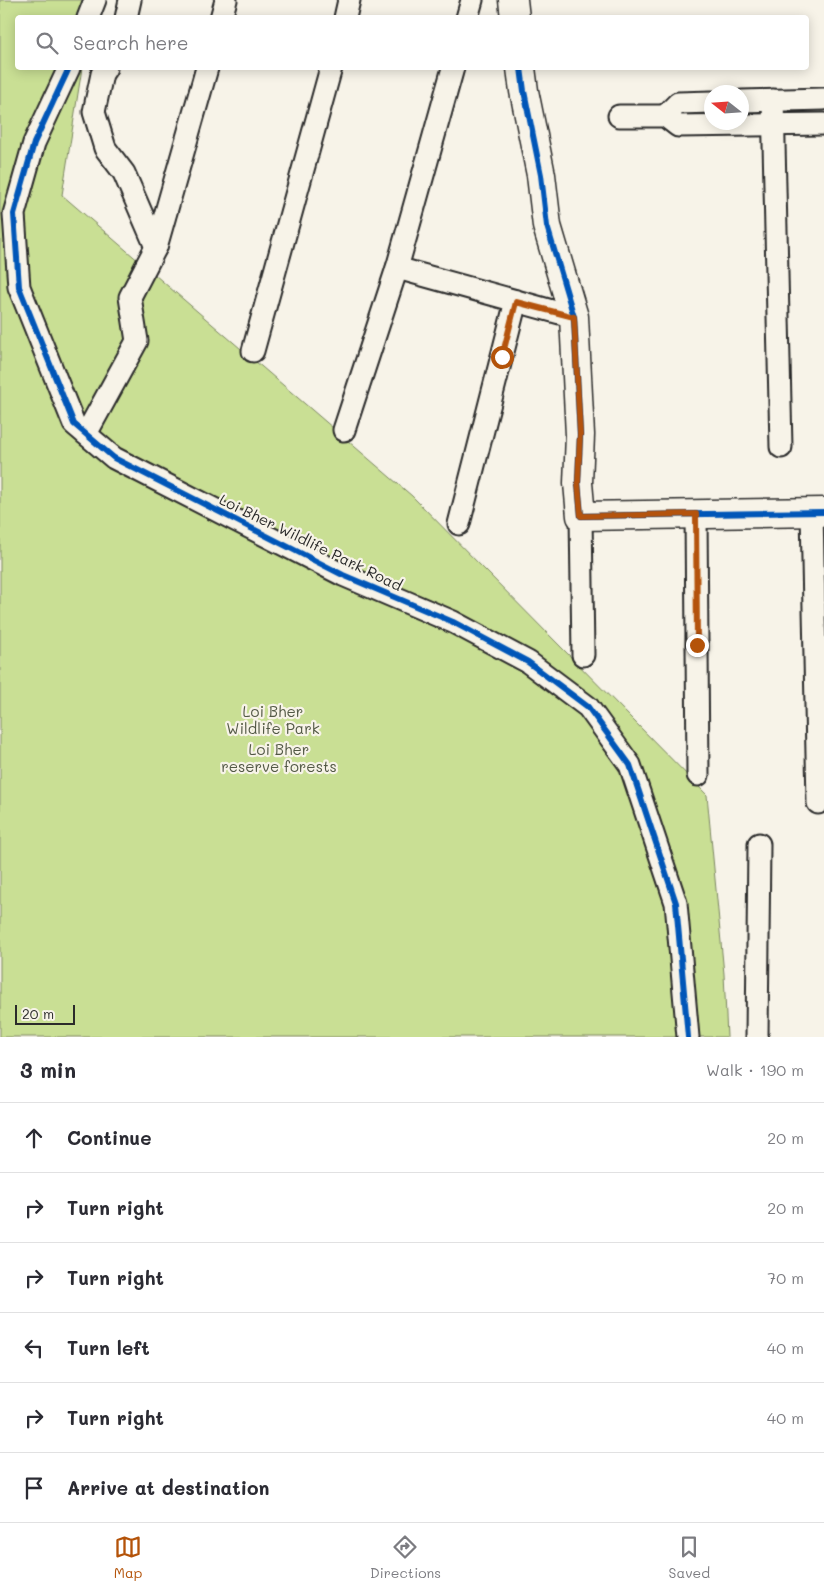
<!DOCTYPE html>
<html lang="en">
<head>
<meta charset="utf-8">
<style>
  body { margin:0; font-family:Mali,sans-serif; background:#f7f7f7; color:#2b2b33 }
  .compass { position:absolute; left:704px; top:85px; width:45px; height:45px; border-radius:50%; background:#fff; box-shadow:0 2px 12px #0003; rotate:287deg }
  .scale { position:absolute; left:15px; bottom:12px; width:60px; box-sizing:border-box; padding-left:5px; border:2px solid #2b2b2b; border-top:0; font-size:14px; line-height:18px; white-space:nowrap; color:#2b2b2b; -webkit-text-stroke:4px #f7f3e8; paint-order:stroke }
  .stop { position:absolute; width:15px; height:15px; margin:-11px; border:4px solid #b45309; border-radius:50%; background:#fff }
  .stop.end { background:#b45309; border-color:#fff; box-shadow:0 1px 5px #0008 }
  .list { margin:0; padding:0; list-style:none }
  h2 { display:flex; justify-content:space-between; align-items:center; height:65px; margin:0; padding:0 20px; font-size:21px }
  h2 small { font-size:16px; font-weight:400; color:#7c7c81 }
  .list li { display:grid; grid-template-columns:32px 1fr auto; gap:15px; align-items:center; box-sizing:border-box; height:70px; padding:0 20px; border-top:1px solid #e1e1e2 }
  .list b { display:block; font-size:19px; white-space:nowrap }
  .list em { font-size:16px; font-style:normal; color:#7c7c81 }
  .icon { flex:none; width:28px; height:28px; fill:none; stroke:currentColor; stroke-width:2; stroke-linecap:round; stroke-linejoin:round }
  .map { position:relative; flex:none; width:824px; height:1037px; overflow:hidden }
  .search { position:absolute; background:#fff; box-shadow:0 2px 12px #0003; left:15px; right:15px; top:15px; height:55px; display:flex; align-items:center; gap:12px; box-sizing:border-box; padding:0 18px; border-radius:5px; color:#7c7c81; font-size:19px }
  .sheet { height:485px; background:#fff }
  nav { display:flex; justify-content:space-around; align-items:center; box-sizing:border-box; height:70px; border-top:1px solid #e1e1e2; background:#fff; font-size:14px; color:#7c7c81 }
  nav a { display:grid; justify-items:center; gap:2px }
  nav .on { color:#b45309 }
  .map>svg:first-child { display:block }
</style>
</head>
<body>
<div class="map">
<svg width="824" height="1037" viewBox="0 0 824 1037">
  <rect width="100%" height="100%" fill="#f7f3e8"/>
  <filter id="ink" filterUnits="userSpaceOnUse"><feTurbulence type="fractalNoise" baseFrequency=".02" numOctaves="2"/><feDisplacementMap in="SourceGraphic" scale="10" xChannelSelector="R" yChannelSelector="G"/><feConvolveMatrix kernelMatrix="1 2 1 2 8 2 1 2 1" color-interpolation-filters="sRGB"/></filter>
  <g filter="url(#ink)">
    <polygon fill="#c9df94" stroke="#7a8560" points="0,0 93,0 90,17 18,18 18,68 82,68 62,195 412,496 707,795 724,974 727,1037 0,1037"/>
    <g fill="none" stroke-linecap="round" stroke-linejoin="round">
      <g stroke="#2b2b2b" stroke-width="25">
        <g id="street">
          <polyline points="88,18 95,0"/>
          <polyline points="126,18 130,0"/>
          <polyline points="221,18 226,0"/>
          <polyline points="345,18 349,0"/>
          <polyline points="467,18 472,0"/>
          <polyline points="69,68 34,143 14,214 19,287 74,424 114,458 343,575 453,622 528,662 588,707 630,765 676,903 688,1037"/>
          <polyline points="106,68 102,74 94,112 105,148 124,173 156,247"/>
          <polyline points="773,100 781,447"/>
          <polyline points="742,101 824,99"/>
          <polyline points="619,116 665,116 678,126 824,124"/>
          <polyline points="665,116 678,103 712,102"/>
          <polyline points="397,268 574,317"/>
          <polyline points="253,351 331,68"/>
          <polyline points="344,430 397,268 453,68"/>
          <polyline points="86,434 137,341 130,297 156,247 207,68"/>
          <polyline points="812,512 818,803"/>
          <polyline points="696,514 698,775"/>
          <polyline points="581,516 583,655"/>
          <polyline points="459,524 516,301"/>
          <polyline points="757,1037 759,844"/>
        </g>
      </g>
      <g stroke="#2b2b2b" stroke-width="31">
        <g id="secondary">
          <polyline points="513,0 515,18"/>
          <polyline points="521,68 524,91 541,175 547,226 574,317 580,435 578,483 581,516 824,512"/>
        </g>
      </g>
      <use href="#street" stroke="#f7f3e8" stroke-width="21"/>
      <use href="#secondary" stroke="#f7f3e8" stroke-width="28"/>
      <g stroke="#f7f3e8" stroke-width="9">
        <g id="cycleway">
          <polyline points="69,68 34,143 14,214 19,287 74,424 114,458 343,575 453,622 528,662 588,707 630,765 676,903 688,1037"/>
          <polyline points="521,68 524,91 541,175 547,226 574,317 580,435 578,483 581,516 824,512"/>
        </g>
      </g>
      <use href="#cycleway" stroke="#0057b8" stroke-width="6"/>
    </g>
  </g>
  <g fill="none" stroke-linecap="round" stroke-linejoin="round" filter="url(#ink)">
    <polyline stroke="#b45309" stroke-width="6" points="502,357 516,302 574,317 580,434 578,483 581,516 696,514 697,645"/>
  </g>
  <g text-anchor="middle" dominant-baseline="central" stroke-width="4.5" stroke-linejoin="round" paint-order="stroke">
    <g font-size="15" fill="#2b2b2b" stroke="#f7f3e8">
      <text transform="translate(311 542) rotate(26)">Loi Bher Wildlife Park Road</text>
    </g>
    <g font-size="15" fill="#525845" stroke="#f7f3e8">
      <text x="273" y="711">Loi Bher<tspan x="273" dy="17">Wildlife Park</tspan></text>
      <text x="279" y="749">Loi Bher<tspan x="279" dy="17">reserve forests</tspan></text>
    </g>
  </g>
</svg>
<svg class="compass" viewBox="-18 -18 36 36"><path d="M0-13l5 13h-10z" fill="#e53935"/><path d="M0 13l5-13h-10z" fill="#7c7c81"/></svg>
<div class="scale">20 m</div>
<div class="stop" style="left:502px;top:357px"></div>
<div class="stop end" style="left:697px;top:645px"></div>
<div class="search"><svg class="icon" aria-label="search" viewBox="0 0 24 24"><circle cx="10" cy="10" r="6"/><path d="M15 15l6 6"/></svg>Search here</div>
</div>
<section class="sheet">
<h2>3 min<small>Walk · 190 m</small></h2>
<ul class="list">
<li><svg class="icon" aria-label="ahead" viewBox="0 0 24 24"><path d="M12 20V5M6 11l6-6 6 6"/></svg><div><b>Continue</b></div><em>20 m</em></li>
<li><svg class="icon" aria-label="right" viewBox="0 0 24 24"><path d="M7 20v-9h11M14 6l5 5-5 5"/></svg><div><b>Turn right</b></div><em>20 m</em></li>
<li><svg class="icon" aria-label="right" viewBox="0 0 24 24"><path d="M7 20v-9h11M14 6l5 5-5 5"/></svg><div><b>Turn right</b></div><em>70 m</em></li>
<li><svg class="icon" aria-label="left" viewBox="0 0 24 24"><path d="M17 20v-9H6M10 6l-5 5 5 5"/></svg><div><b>Turn left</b></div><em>40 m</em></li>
<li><svg class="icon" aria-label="right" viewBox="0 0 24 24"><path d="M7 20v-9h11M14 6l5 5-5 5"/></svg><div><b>Turn right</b></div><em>40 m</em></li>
<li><svg class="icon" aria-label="arrive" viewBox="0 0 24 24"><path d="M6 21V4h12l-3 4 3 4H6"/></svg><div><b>Arrive at destination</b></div></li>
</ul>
</section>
<nav>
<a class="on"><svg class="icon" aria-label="map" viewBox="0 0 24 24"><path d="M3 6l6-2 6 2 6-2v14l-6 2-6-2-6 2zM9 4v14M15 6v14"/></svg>Map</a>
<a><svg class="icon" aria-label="directions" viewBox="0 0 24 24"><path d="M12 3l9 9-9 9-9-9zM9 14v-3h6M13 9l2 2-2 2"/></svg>Directions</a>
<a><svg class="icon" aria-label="saved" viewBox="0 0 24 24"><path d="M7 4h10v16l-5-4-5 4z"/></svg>Saved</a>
</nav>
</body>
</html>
